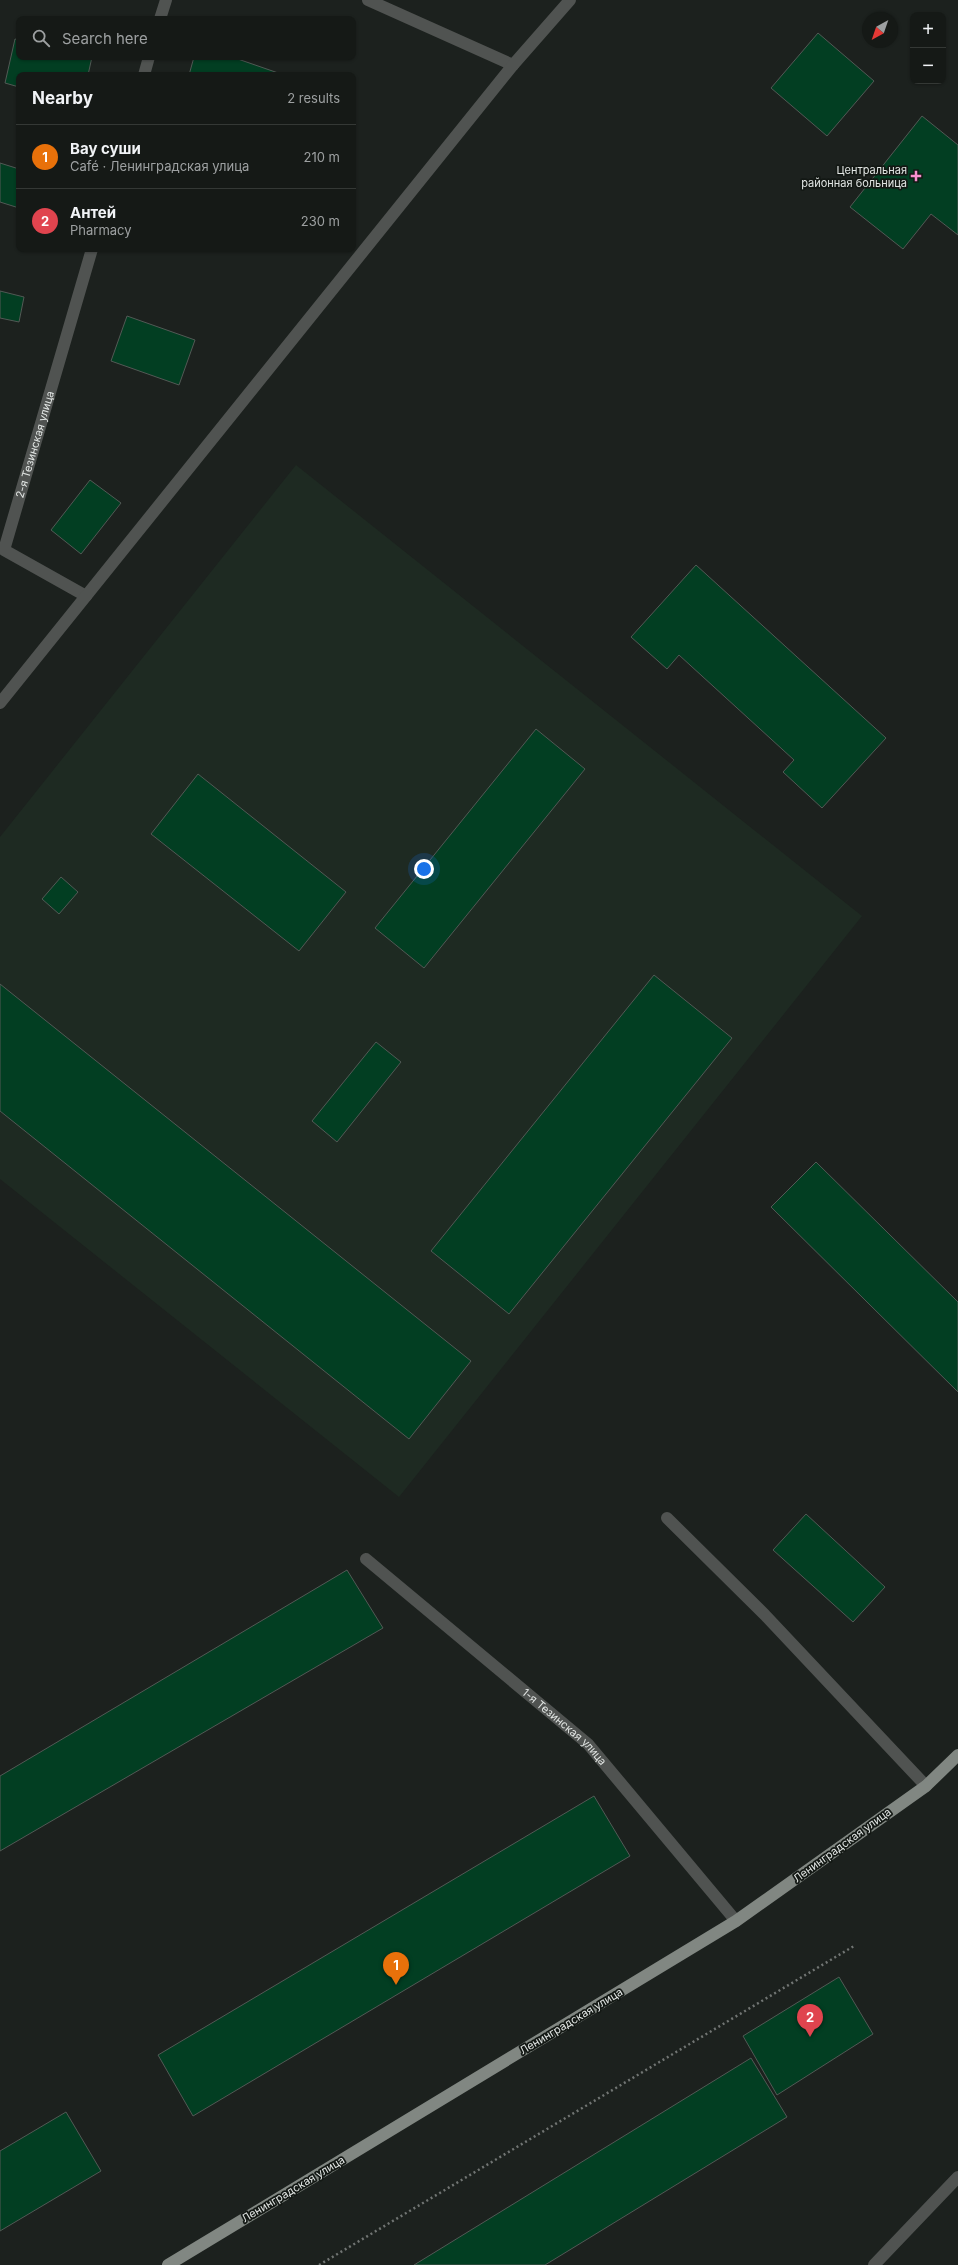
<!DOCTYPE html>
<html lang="en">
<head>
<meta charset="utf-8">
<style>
  body { margin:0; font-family:Inter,sans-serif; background:#222623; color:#f1f3f6 }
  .controls { position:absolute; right:12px; top:12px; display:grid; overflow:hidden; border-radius:8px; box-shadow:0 1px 3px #0004 }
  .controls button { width:36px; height:36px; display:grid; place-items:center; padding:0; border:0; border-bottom:1px solid #343835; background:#151916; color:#f1f3f6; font:20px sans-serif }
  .compass { position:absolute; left:862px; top:12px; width:36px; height:36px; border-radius:50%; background:#151916; box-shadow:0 1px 3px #0004; rotate:220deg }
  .you { position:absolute; left:424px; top:869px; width:14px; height:14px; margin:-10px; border:3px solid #fff; border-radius:50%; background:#1a73e8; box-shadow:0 0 0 6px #1a73e833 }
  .badge { display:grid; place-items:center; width:26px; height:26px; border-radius:50%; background:#f790ce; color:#fff; font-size:13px; font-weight:700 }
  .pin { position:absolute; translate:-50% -33px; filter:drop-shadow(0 1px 2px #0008) }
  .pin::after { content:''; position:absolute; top:21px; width:14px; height:12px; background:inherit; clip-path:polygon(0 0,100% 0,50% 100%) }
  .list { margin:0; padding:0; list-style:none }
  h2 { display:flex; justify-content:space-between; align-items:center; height:52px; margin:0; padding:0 16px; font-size:17px }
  h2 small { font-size:13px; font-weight:400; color:#9da0a1 }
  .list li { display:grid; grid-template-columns:26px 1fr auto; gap:12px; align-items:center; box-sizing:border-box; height:64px; padding:0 16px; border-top:1px solid #343835 }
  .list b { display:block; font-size:15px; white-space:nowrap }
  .list p { margin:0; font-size:13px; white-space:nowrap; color:#9da0a1 }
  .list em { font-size:13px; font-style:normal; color:#9da0a1 }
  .icon { flex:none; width:22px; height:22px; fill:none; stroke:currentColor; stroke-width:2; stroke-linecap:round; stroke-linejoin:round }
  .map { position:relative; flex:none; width:958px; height:2265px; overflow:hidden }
  .search { position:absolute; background:#151916; box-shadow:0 1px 3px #0004; left:16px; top:16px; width:340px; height:44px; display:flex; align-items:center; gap:10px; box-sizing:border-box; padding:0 14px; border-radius:8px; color:#9da0a1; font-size:15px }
  .panel { position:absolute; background:#151916; box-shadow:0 1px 3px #0004; left:16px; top:72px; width:340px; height:180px; border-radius:8px }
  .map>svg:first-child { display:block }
</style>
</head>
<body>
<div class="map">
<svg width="958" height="2265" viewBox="0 0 958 2265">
  <rect width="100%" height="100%" fill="#1c211e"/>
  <polygon fill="#1e2a22" points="296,465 862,916 399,1497 0,1179 0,837"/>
  <g fill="#023e22" stroke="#525955">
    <polygon points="818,33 874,81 827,136 771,88"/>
    <polygon points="15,39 19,40 19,57 92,57 88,75 19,75 19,87 5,83"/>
    <polygon points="194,57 232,57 284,75 189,75"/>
    <polygon points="922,116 958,145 958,235 931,214 903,249 850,207"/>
    <polygon points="0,163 19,169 19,208 0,202"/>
    <polygon points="0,291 24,297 19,322 0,318"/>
    <polygon points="127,316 195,340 179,385 111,361"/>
    <polygon points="90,480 121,503 81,554 51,530"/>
    <polygon points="696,565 886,738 822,808 783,772 794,760 679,655 667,669 631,637"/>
    <polygon points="536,729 585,769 424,968 375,928"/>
    <polygon points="198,774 346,892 299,951 151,834"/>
    <polygon points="61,877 78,892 59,914 42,899"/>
    <polygon points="654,975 732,1038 509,1314 431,1251"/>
    <polygon points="0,984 471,1361 409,1439 0,1111"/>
    <polygon points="376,1042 401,1062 337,1142 312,1121"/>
    <polygon points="816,1162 958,1302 958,1392 771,1207"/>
    <polygon points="806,1514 885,1587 853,1622 773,1550"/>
    <polygon points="347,1570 383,1628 0,1851 0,1776"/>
    <polygon points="594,1796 630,1856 193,2116 158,2055"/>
    <polygon points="839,1977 873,2034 777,2095 743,2036"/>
    <polygon points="751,2058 787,2117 545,2265 414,2265"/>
    <polygon points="66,2112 101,2171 0,2231 0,2151"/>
  </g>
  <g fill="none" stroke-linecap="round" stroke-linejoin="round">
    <polyline stroke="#717573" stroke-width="2.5" stroke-dasharray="2 3" stroke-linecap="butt" points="319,2265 854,1946"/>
    <g stroke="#505351" stroke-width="12">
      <polyline points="368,0 513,65"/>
      <polyline points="160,19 166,0"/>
      <polyline points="144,75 149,57"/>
      <path id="s1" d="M86,596l-82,-46 88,-301"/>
      <polyline points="0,703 513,65 570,0"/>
      <polyline points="667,1518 765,1615 926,1786"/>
      <path id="s2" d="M366,1559l222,185 148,177"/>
      <polyline points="874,2265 958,2177"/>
    </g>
    <polyline stroke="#818782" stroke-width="12" points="168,2265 736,1921 926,1786 958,1755"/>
  </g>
  <path fill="#f790ce" stroke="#131814" stroke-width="1.5" d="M914 170h4v4h4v4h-4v4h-4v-4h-4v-4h4z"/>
  <g text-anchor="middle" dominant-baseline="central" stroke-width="3.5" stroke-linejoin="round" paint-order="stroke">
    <g font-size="11" fill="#e1e5e3" stroke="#131814" text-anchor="end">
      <text x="907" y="170">Центральная<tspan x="907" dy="13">районная больница</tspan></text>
    </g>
    <g font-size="11" fill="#e1e5e3" stroke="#131814">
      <text stroke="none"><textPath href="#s1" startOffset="204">2-я Тезинская улица</textPath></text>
      <text stroke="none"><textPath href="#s2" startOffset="260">1-я Тезинская улица</textPath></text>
      <text transform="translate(842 1845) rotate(-36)">Ленинградская улица</text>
      <text transform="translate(571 2021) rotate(-31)">Ленинградская улица</text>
      <text transform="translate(293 2189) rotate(-31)">Ленинградская улица</text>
    </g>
  </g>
</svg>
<div class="controls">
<button>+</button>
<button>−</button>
</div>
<svg class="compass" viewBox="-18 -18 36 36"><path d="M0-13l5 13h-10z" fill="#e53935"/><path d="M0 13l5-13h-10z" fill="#9da0a1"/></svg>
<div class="you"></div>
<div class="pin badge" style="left:396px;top:1985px;background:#e8710a">1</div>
<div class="pin badge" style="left:810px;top:2037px;background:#e0444e">2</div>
<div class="search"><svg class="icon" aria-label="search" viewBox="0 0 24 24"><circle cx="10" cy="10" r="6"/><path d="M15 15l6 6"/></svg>Search here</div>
<section class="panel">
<h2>Nearby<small>2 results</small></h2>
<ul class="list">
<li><span class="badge" style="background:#e8710a">1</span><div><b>Вау суши</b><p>Café · Ленинградская улица</p></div><em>210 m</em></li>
<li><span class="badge" style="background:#e0444e">2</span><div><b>Антей</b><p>Pharmacy</p></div><em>230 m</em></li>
</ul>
</section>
</div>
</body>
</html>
